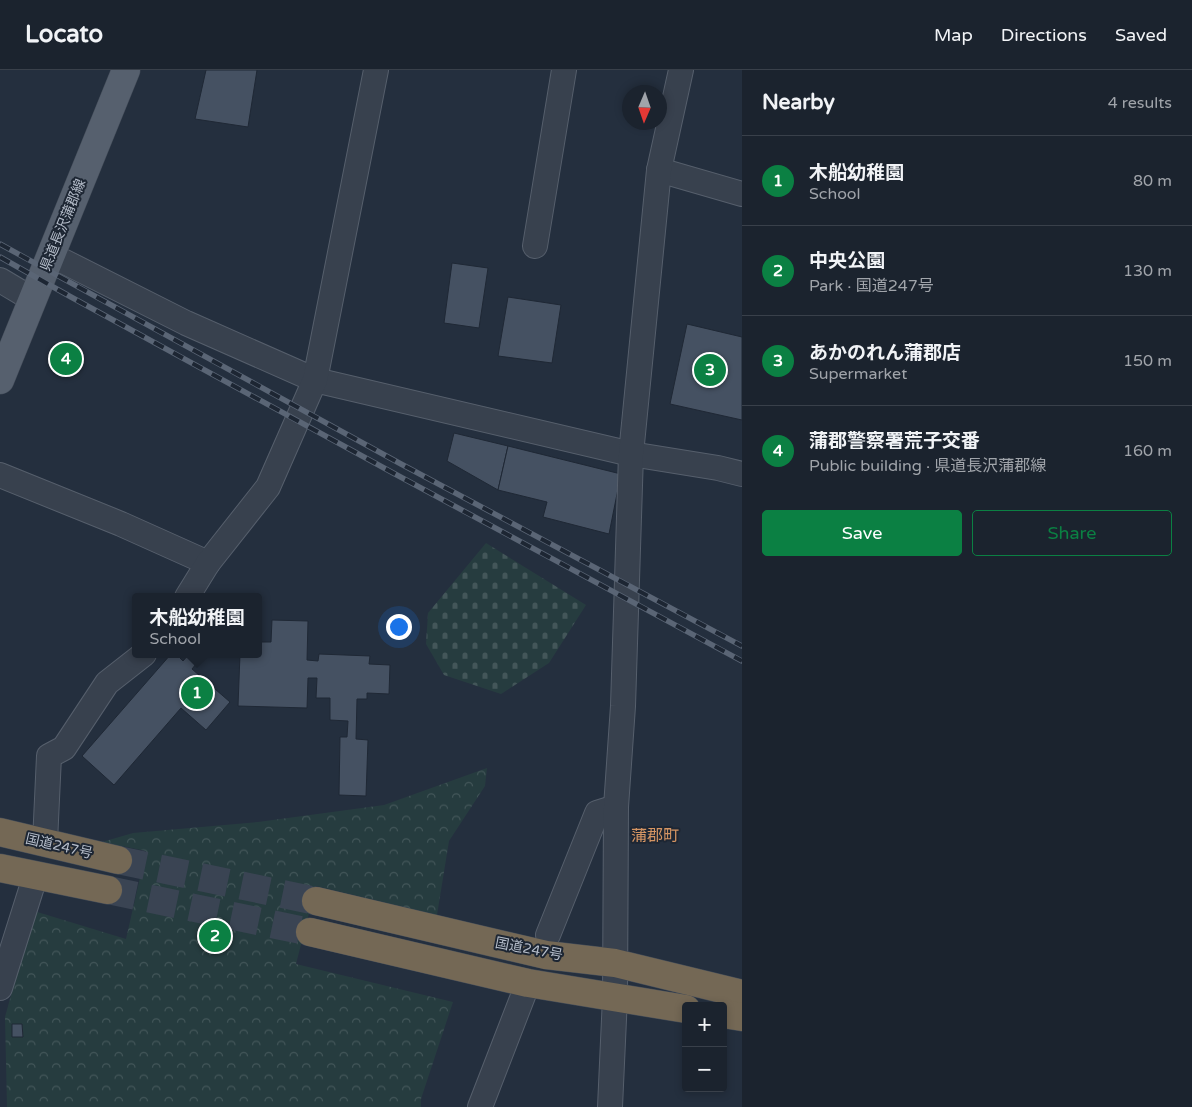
<!DOCTYPE html>
<html lang="en">
<head>
<meta charset="utf-8">
<style>
  body { margin:0; font-family:"Varela Round","Noto Sans JP",sans-serif; background:#282f3a; color:#f1f3f6 }
  .controls { position:absolute; right:15px; bottom:15px; display:grid; overflow:hidden; border-radius:5px; box-shadow:0 2px 8px #0003 }
  .controls button { width:45px; height:45px; display:grid; place-items:center; padding:0; border:0; border-bottom:1px solid #39404a; background:#1b232e; color:#f1f3f6; font:25px sans-serif }
  .compass { position:absolute; left:622px; top:15px; width:45px; height:45px; border-radius:50%; background:#1b232e; box-shadow:0 2px 8px #0003; rotate:182deg }
  .you { position:absolute; left:398px; top:556px; width:18px; height:18px; margin:-12px; border:4px solid #fff; border-radius:50%; background:#1a73e8; box-shadow:0 0 0 8px #1a73e833 }
  .badge { display:grid; place-items:center; width:32px; height:32px; border-radius:50%; background:#0b8043; color:#fff; font-size:16px; font-weight:700 }
  .pin { position:absolute; translate:-50% -50%; border:2px solid #fff; box-shadow:0 1px 5px #0006 }
  .popup { position:absolute; left:132px; top:523px; width:130px; height:65px; box-sizing:border-box; display:grid; place-content:center; border-radius:5px; background:#1b232e; filter:drop-shadow(0 1px 4px #0005); font-size:16px; white-space:nowrap; color:#a0a4aa }
  .popup b { font-size:19px; color:#f1f3f6 }
  .popup::after { content:''; position:absolute; left:50%; top:100%; margin-left:-10px; border:10px solid transparent; border-top-color:#1b232e }
  .list { margin:0; padding:0; list-style:none }
  h2 { display:flex; justify-content:space-between; align-items:center; height:65px; margin:0; padding:0 20px; font-size:21px }
  h2 small { font-size:16px; font-weight:400; color:#a0a4aa }
  .list li { display:grid; grid-template-columns:32px 1fr auto; gap:15px; align-items:center; box-sizing:border-box; height:90px; padding:0 20px; border-top:1px solid #39404a }
  .list b { display:block; font-size:19px; white-space:nowrap }
  .list p { margin:0; font-size:16px; white-space:nowrap; color:#a0a4aa }
  .list em { font-size:16px; font-style:normal; color:#a0a4aa }
  .actions { display:flex; gap:10px; padding:15px 20px }
  .actions a { flex:1; padding:11px 0; border:1px solid #0b8043; border-radius:5px; text-align:center; font-size:18px; color:#0b8043 }
  .actions .main { background:#0b8043; color:#fff }
  .map { position:relative; flex:none; width:742px; height:1037px; overflow:hidden }
  header { display:flex; align-items:center; gap:30px; box-sizing:border-box; height:70px; padding:0 25px; background:#1b232e; border-bottom:1px solid #39404a }
  header strong { font-size:24px }
  nav { display:flex; gap:28px; margin-inline-start:auto; font-size:18px }
  main { display:flex }
  aside { flex:1; background:#1b232e }
  .map>svg:first-child { display:block }
</style>
</head>
<body>
<header>
<strong>Locato</strong>
<nav><a>Map</a><a>Directions</a><a>Saved</a></nav>
</header>
<main>
<div class="map">
<svg width="742" height="1037" viewBox="0 0 742 1037">
  <defs>
    <pattern id="forest-crowns" width="20" height="18" patternUnits="userSpaceOnUse" patternTransform="scale(1.25)"><rect width="20" height="18" fill="#263c3f"/><path d="M2 6a3 3 0 1 1 6 0M12 15a3 3 0 1 1 6 0" fill="none" stroke="#435659"/></pattern>
    <pattern id="cemetery-stones" width="16" height="16" patternUnits="userSpaceOnUse" patternTransform="scale(1.25)"><rect width="16" height="16" fill="#263c3f"/><path d="M2 7V4a2 2 0 0 1 4 0v3zM10 15v-3a2 2 0 0 1 4 0v3z" fill="#435659"/></pattern>
  </defs>
  <rect width="100%" height="100%" fill="#242f3e"/>
  <polygon fill="url(#forest-crowns)" points="487,698 485,716 449,771 437,845 316,816 296,894 453,932 421,1029 421,1037 7,1037 5,947 34,841 126,869 146,781 102,772 133,763 258,752 384,735"/>
  <polygon fill="url(#cemetery-stones)" points="486,473 586,535 549,593 501,624 444,605 426,574 428,543"/>
  <g fill="#455162" stroke="#1f2835">
    <polygon points="206,0 257,0 248,57 195,49"/>
    <polygon points="452,193 488,198 479,258 444,253"/>
    <polygon points="508,227 561,235 552,293 498,286"/>
    <polygon points="687,254 742,267 742,350 670,334"/>
    <polygon points="454,363 508,376 498,420 447,391"/>
    <polygon points="508,376 621,404 609,464 543,447 547,432 498,420"/>
    <polygon points="272,550 308,551 307,590 318,591 319,584 370,586 369,594 390,595 389,624 367,623 367,629 357,629 356,669 368,670 366,726 339,725 340,667 347,667 348,651 330,650 330,628 316,628 317,608 308,608 307,638 238,636 240,584 258,584 258,572 271,572"/>
    <polygon points="171,584 176,584 183,591 189,584 204,584 192,599 230,632 206,660 181,638 114,715 82,686"/>
    <polygon points="12,954 22,954 23,967 12,967"/>
  </g>
  <g fill="none" stroke-linecap="round" stroke-linejoin="round">
    <g stroke="#3a4453" stroke-width="28" stroke-dasharray="28 14" stroke-linecap="butt">
      <polyline points="118,790 316,831"/>
      <polyline points="108,820 310,862"/>
    </g>
    <g stroke="#565f6c" stroke-width="26">
      <g id="minor">
        <polyline points="659,100 742,124"/>
        <polyline points="535,176 564,0"/>
        <polyline points="51,185 186,253 315,310 631,384 718,398 742,404"/>
        <polyline points="0,210 32,229"/>
        <polyline points="0,405 121,454 208,493"/>
        <polyline points="187,527 208,493 268,417 315,310 376,0"/>
        <polyline points="45,772 49,686 64,678 107,613 144,584"/>
        <polyline points="548,865 597,743 616,737"/>
        <polyline points="0,918 35,807"/>
        <polyline points="480,1037 528,913"/>
        <polyline points="610,1037 615,927 616,737 623,636 631,384 659,100 681,0"/>
      </g>
    </g>
    <g stroke="#414a57" stroke-width="29">
      <polyline id="major" points="0,310 126,0"/>
    </g>
    <g stroke="#434c59" stroke-width="29">
      <g id="highway">
        <polyline points="0,762 118,790"/>
        <polyline points="0,798 108,820"/>
        <polyline points="316,831 546,885 615,893 742,924"/>
        <polyline points="310,862 528,913 686,939"/>
        <polyline points="723,944 742,947"/>
      </g>
    </g>
    <use href="#minor" stroke="#38414e" stroke-width="24"/>
    <use href="#major" stroke="#56606e" stroke-width="28"/>
    <use href="#highway" stroke="#746855" stroke-width="28"/>
    <g stroke="#5a6575" stroke-width="5.5">
      <g id="rail">
        <polyline points="0,174 401,394 742,576"/>
        <polyline points="0,187 71,227 395,404 742,591"/>
      </g>
    </g>
    <use href="#rail" stroke="#1d2633" stroke-width="4" stroke-dasharray="11" stroke-linecap="butt"/>
  </g>
  <g text-anchor="middle" dominant-baseline="central" stroke-width="4" stroke-linejoin="round" paint-order="stroke">
    <g font-size="14" fill="#b4bcc9" stroke="#1d2633">
      <text transform="translate(63 155) rotate(-68)">県道長沢蒲郡線</text>
      <text transform="translate(59 776) rotate(13)">国道247号</text>
      <text transform="translate(529 879) rotate(11)">国道247号</text>
    </g>
    <g font-size="16" fill="#d59563" stroke="#1d2633">
      <text x="655" y="766">蒲郡町</text>
    </g>
  </g>
</svg>
<div class="controls">
<button>+</button>
<button>−</button>
</div>
<svg class="compass" viewBox="-18 -18 36 36"><path d="M0-13l5 13h-10z" fill="#e53935"/><path d="M0 13l5-13h-10z" fill="#a0a4aa"/></svg>
<div class="you"></div>
<div class="pin badge" style="left:197px;top:623px">1</div>
<div class="popup"><b>木船幼稚園</b>School</div>
<div class="pin badge" style="left:215px;top:866px">2</div>
<div class="pin badge" style="left:710px;top:300px">3</div>
<div class="pin badge" style="left:66px;top:289px">4</div>
</div>
<aside>
<h2>Nearby<small>4 results</small></h2>
<ul class="list">
<li><span class="badge">1</span><div><b>木船幼稚園</b><p>School</p></div><em>80 m</em></li>
<li><span class="badge">2</span><div><b>中央公園</b><p>Park · 国道247号</p></div><em>130 m</em></li>
<li><span class="badge">3</span><div><b>あかのれん蒲郡店</b><p>Supermarket</p></div><em>150 m</em></li>
<li><span class="badge">4</span><div><b>蒲郡警察署荒子交番</b><p>Public building · 県道長沢蒲郡線</p></div><em>160 m</em></li>
</ul>
<div class="actions"><a class="main">Save</a><a>Share</a></div>
</aside>
</main>
</body>
</html>
